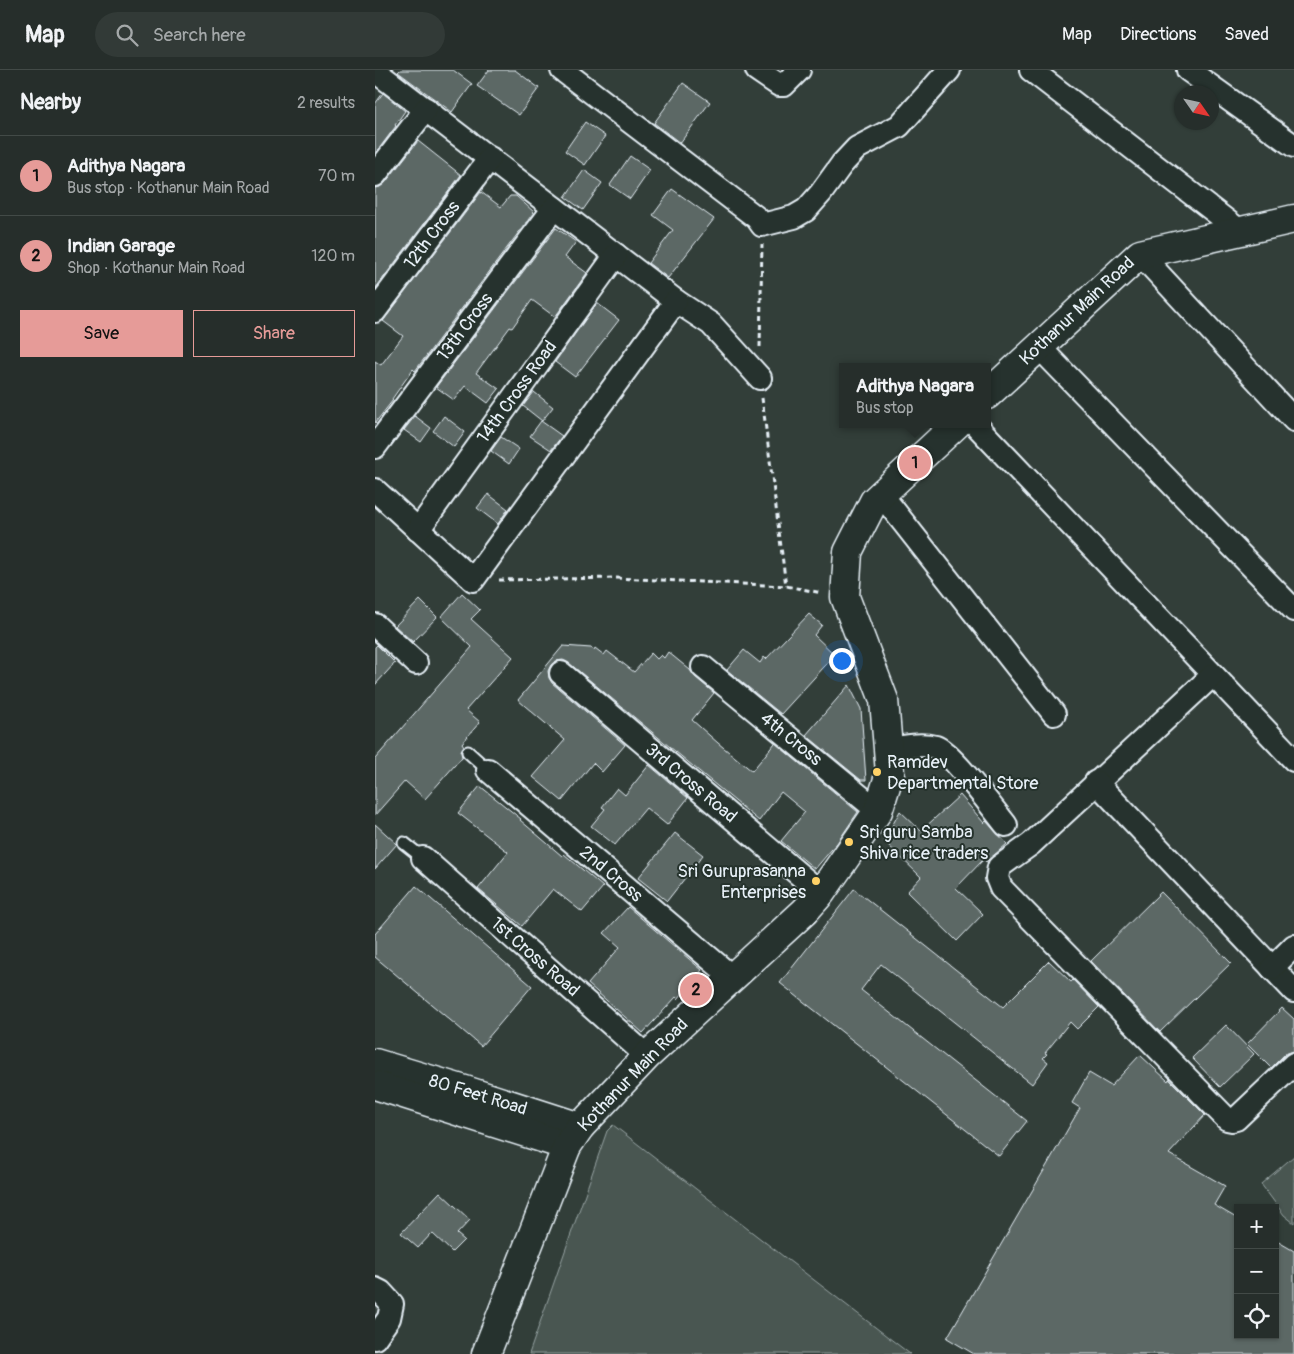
<!DOCTYPE html>
<html lang="en">
<head>
<meta charset="utf-8">
<style>
  body { margin:0; font-family:Pangolin,sans-serif; background:#323a37; color:#f1f3f6 }
  .controls { position:absolute; right:15px; bottom:15px; display:grid; overflow:hidden; border-radius:0px; box-shadow:0 1px 4px #0004 }
  .controls button { width:45px; height:45px; display:grid; place-items:center; padding:0; border:0; border-bottom:1px solid #424a47; background:#262e2b; color:#f1f3f6; font:25px sans-serif }
  .compass { position:absolute; left:799px; top:15px; width:45px; height:45px; border-radius:50%; background:#262e2b; box-shadow:0 1px 4px #0004; rotate:124deg }
  .you { position:absolute; left:466px; top:590px; width:18px; height:18px; margin:-12px; border:4px solid #fff; border-radius:50%; background:#1a73e8; box-shadow:0 0 0 8px #1a73e833 }
  .badge { display:grid; place-items:center; width:32px; height:32px; border-radius:50%; background:#e69b98; color:#111; font-size:16px; font-weight:700 }
  .pin { position:absolute; translate:-50% -50%; border:2px solid #fff; box-shadow:0 1px 5px #0006 }
  .popup { position:absolute; left:464px; top:293px; width:152px; height:65px; box-sizing:border-box; display:grid; place-content:center; border-radius:0px; background:#262e2b; filter:drop-shadow(0 1px 4px #0005); font-size:16px; white-space:nowrap; color:#a4a8a9 }
  .popup b { font-size:19px; color:#f1f3f6 }
  .popup::after { content:''; position:absolute; left:50%; top:100%; margin-left:-10px; border:10px solid transparent; border-top-color:#262e2b }
  .list { margin:0; padding:0; list-style:none }
  h2 { display:flex; justify-content:space-between; align-items:center; height:65px; margin:0; padding:0 20px; font-size:21px }
  h2 small { font-size:16px; font-weight:400; color:#a4a8a9 }
  .list li { display:grid; grid-template-columns:32px 1fr auto; gap:15px; align-items:center; box-sizing:border-box; height:80px; padding:0 20px; border-top:1px solid #424a47 }
  .list b { display:block; font-size:19px; white-space:nowrap }
  .list p { margin:0; font-size:16px; white-space:nowrap; color:#a4a8a9 }
  .list em { font-size:16px; font-style:normal; color:#a4a8a9 }
  .actions { display:flex; gap:10px; padding:15px 20px }
  .actions a { flex:1; padding:11px 0; border:1px solid #e69b98; border-radius:0px; text-align:center; font-size:18px; color:#e69b98 }
  .actions .main { background:#e69b98; color:#111 }
  .icon { flex:none; width:28px; height:28px; fill:none; stroke:currentColor; stroke-width:2; stroke-linecap:round; stroke-linejoin:round }
  .map { position:relative; flex:none; width:919px; height:1284px; overflow:hidden }
  header { display:flex; align-items:center; gap:30px; box-sizing:border-box; height:70px; padding:0 25px; background:#262e2b; border-bottom:1px solid #424a47 }
  header strong { font-size:24px }
  nav { display:flex; gap:28px; margin-inline-start:auto; font-size:18px }
  .search { width:350px; height:45px; background:#323a37; display:flex; align-items:center; gap:12px; box-sizing:border-box; padding:0 18px; border-radius:28px; color:#a4a8a9; font-size:19px }
  main { display:flex }
  aside { flex:1; background:#262e2b }
  .map>svg:first-child { display:block }
</style>
</head>
<body>
<header>
<strong>Map</strong>
<div class="search"><svg class="icon" aria-label="search" viewBox="0 0 24 24"><circle cx="10" cy="10" r="6"/><path d="M15 15l6 6"/></svg>Search here</div>
<nav><a>Map</a><a>Directions</a><a>Saved</a></nav>
</header>
<main>
<aside>
<h2>Nearby<small>2 results</small></h2>
<ul class="list">
<li><span class="badge">1</span><div><b>Adithya Nagara</b><p>Bus stop · Kothanur Main Road</p></div><em>70 m</em></li>
<li><span class="badge">2</span><div><b>Indian Garage</b><p>Shop · Kothanur Main Road</p></div><em>120 m</em></li>
</ul>
<div class="actions"><a class="main">Save</a><a>Share</a></div>
</aside>
<div class="map">
<svg width="919" height="1284" viewBox="0 0 919 1284">
  <rect width="100%" height="100%" fill="#323e39"/>
  <filter id="ink" filterUnits="userSpaceOnUse"><feTurbulence type="fractalNoise" baseFrequency=".02" numOctaves="2"/><feDisplacementMap in="SourceGraphic" scale="10" xChannelSelector="R" yChannelSelector="G"/><feConvolveMatrix kernelMatrix="1 2 1 2 8 2 1 2 1" color-interpolation-filters="sRGB"/></filter>
  <g filter="url(#ink)">
    <g fill="#495651" stroke="#98a4a4">
      <polygon points="238,1055 535,1284 154,1284 232,1061"/>
      <polygon points="919,1086 919,1153 909,1145 886,1114"/>
    </g>
    <g fill="#5c6865" stroke="#e8f1f8">
      <polygon points="25,0 78,0 97,14 77,42 23,2"/>
      <polygon points="114,0 140,0 164,18 144,45 102,16"/>
      <polygon points="308,13 335,32 305,73 279,53"/>
      <polygon points="8,23 30,41 20,55 21,56 0,84 0,34"/>
      <polygon points="210,52 230,66 210,95 190,81"/>
      <polygon points="43,71 86,105 0,219 0,118 5,117 10,113"/>
      <polygon points="255,86 275,100 255,129 235,115"/>
      <polygon points="209,100 227,113 208,140 190,127"/>
      <polygon points="297,119 339,149 293,208 273,193 298,160 278,145"/>
      <polygon points="106,122 126,137 135,126 141,126 159,142 40,301 38,299 17,329 18,330 0,353 0,291 6,295 28,266 8,251"/>
      <polygon points="181,158 201,172 190,187 212,203 180,247 157,230 137,258 135,257 101,303 124,319 113,333 90,316 79,330 61,317"/>
      <polygon points="222,233 244,250 200,307 180,292"/>
      <polygon points="159,322 178,337 167,351 148,336"/>
      <polygon points="40,346 56,358 46,372 29,360"/>
      <polygon points="69,346 90,362 79,377 58,361"/>
      <polygon points="166,351 187,366 176,380 155,366"/>
      <polygon points="126,367 144,379 134,394 116,381"/>
      <polygon points="113,424 133,439 123,454 102,438"/>
      <polygon points="87,523 105,540 96,549 138,587 91,640 105,652 87,673 89,676 86,681 87,687 50,729 30,711 0,745 0,689 97,577 66,547"/>
      <polygon points="45,530 62,547 38,572 20,556"/>
      <polygon points="434,544 447,555 439,565 460,585 406,644 352,600 369,580 385,593 389,587 391,589"/>
      <polygon points="2,575 20,593 0,615 0,577"/>
      <polygon points="188,576 216,578 219,580 220,578 229,585 232,581 259,602 276,583 282,589 286,585 289,588 293,582 315,600 320,607 339,623 317,650 343,673 377,701 400,673 483,742 462,773 440,799 406,771 430,742 406,722 384,751 194,593 188,590 181,591 176,595 173,601 174,608 177,613 250,675 227,702 218,693 187,731 158,707 190,670 143,630"/>
      <polygon points="474,615 486,639 491,710 486,710 431,665"/>
      <polygon points="274,695 313,728 292,755 271,738 240,775 216,756 230,739 227,737 242,718 250,725"/>
      <polygon points="105,716 146,749 145,750 187,786 189,784 228,817 207,842 178,819 147,856 103,819 133,782 83,743"/>
      <polygon points="585,725 609,753 611,751 632,774 611,792 609,789 581,818 608,844 582,871 532,822 546,807 509,771 525,741 546,761"/>
      <polygon points="0,754 22,774 0,799"/>
      <polygon points="300,763 328,785 292,831 263,808"/>
      <polygon points="41,816 157,916 106,976 0,887 0,864"/>
      <polygon points="479,819 628,937 674,891 696,912 698,910 724,937 702,959 695,952 670,983 672,984 668,988 673,992 657,1014 506,894 486,920 652,1051 624,1086 405,913"/>
      <polygon points="786,822 856,893 785,962 716,891"/>
      <polygon points="253,837 327,900 303,929 301,927 268,963 213,914 245,877 229,863"/>
      <polygon points="907,938 919,949 919,981 910,984 896,998 872,974"/>
      <polygon points="851,955 879,984 845,1017 817,988"/>
      <polygon points="765,985 793,1011 794,1009 830,1045 794,1084 850,1116 839,1135 863,1149 863,1265 900,1265 900,1170 919,1181 919,1284 599,1284 572,1268 705,1038 697,1033 714,1003 736,1016"/>
      <polygon points="65,1122 95,1150 82,1164 89,1170 77,1182 57,1163 43,1178 26,1163"/>
    </g>
    <g fill="none" stroke-linecap="round" stroke-linejoin="round">
      <g stroke="#e8f1f8" stroke-width="15">
        <g id="lane">
          <polyline points="93,682 113,700"/>
          <polyline points="29,773 48,788"/>
        </g>
      </g>
      <g stroke="#e8f1f8" stroke-width="26">
        <g id="street">
          <polyline points="187,0 382,148 387,155 419,147 431,140 446,123 467,94 482,78 524,56 574,0"/>
          <polyline points="382,0 404,15 409,15 424,0"/>
          <polyline points="656,0 865,161"/>
          <polyline points="813,0 919,76"/>
          <polyline points="0,1 301,231 336,254 385,308"/>
          <polyline points="0,105 51,39"/>
          <polyline points="765,184 919,350"/>
          <polyline points="0,241 115,88"/>
          <polyline points="664,277 919,540"/>
          <polyline points="600,354 919,690"/>
          <polyline points="0,377 179,138"/>
          <polyline points="0,420 98,510 301,231"/>
          <polyline points="506,424 679,644"/>
          <polyline points="43,460 241,185"/>
          <polyline points="0,555 41,593"/>
          <polyline points="328,597 503,741"/>
          <polyline points="186,603 446,823"/>
          <polyline points="838,605 656,774 624,797 622,808 626,818 852,1049 857,1050 861,1049 919,994"/>
          <path d="M514,679c15,-2 31,-6 47,-2 14,4 58,63 70,78"/>
          <polyline points="113,700 358,908"/>
          <polyline points="721,712 919,921"/>
          <polyline points="48,788 272,986"/>
          <polyline points="897,898 919,876"/>
          <polyline points="0,1219 6,1222 17,1234 14,1248 0,1268"/>
        </g>
      </g>
      <g stroke="#e8f1f8" stroke-width="31">
        <g id="secondary">
          <polyline points="612,325 765,184 919,149"/>
          <polyline points="0,993 90,1020 205,1057"/>
          <polyline points="0,1015 192,1076"/>
          <polyline points="111,1284 192,1076 205,1057 272,986 430,841 446,823 503,741 515,703 509,630 470,527 473,482 499,431 582,354"/>
        </g>
      </g>
      <g stroke="#e8f1f8" stroke-width="3" stroke-dasharray="5 4" stroke-linecap="butt">
        <polyline points="385,277 387,174"/>
        <polyline points="387,328 411,516"/>
        <polyline points="124,510 241,508 411,516 447,523"/>
      </g>
      <use href="#lane" stroke="#26332d" stroke-width="11"/>
      <use href="#street" stroke="#26332d" stroke-width="22"/>
      <use href="#secondary" stroke="#26332d" stroke-width="28"/>
    </g>
  </g>
  <g fill="#ffd166" stroke="#26332d" stroke-width="2">
    <circle cx="502" cy="702" r="5"/>
    <circle cx="474" cy="772" r="5"/>
    <circle cx="441" cy="811" r="5"/>
  </g>
  <g text-anchor="middle" dominant-baseline="central" stroke-width="4" stroke-linejoin="round" paint-order="stroke">
    <g font-size="18" fill="#e8f1f8" stroke="#26332d">
      <text transform="translate(57 165) rotate(-53)">12th Cross</text>
      <text transform="translate(702 241) rotate(-43)">Kothanur Main Road</text>
      <text transform="translate(90 257) rotate(-53)">13th Cross</text>
      <text transform="translate(142 322) rotate(-54)">14th Cross Road</text>
      <text transform="translate(416 669) rotate(39)">4th Cross</text>
      <text transform="translate(316 713) rotate(40)">3rd Cross Road</text>
      <text transform="translate(236 804) rotate(40)">2nd Cross</text>
      <text transform="translate(160 887) rotate(41)">1st Cross Road</text>
      <text transform="translate(258 1005) rotate(-46)">Kothanur Main Road</text>
      <text transform="translate(103 1025) rotate(17)">80 Feet Road</text>
    </g>
    <g font-size="18" fill="#e8f1f8" stroke="#26332d" text-anchor="start">
      <text x="512" y="692">Ramdev<tspan x="512" dy="21">Departmental Store</tspan></text>
      <text x="484" y="762">Sri guru Samba<tspan x="484" dy="21">Shiva rice traders</tspan></text>
      <text x="431" y="801" text-anchor="end">Sri Guruprasanna<tspan x="431" dy="21">Enterprises</tspan></text>
    </g>
  </g>
</svg>
<div class="controls">
<button>+</button>
<button>−</button>
<button><svg class="icon" aria-label="locate" viewBox="0 0 24 24"><circle cx="12" cy="12" r="6"/><path d="M12 2v4M12 18v4M2 12h4M18 12h4"/></svg></button>
</div>
<svg class="compass" viewBox="-18 -18 36 36"><path d="M0-13l5 13h-10z" fill="#e53935"/><path d="M0 13l5-13h-10z" fill="#a4a8a9"/></svg>
<div class="you"></div>
<div class="pin badge" style="left:540px;top:393px">1</div>
<div class="popup"><b>Adithya Nagara</b>Bus stop</div>
<div class="pin badge" style="left:321px;top:920px">2</div>
</div>
</main>
</body>
</html>
